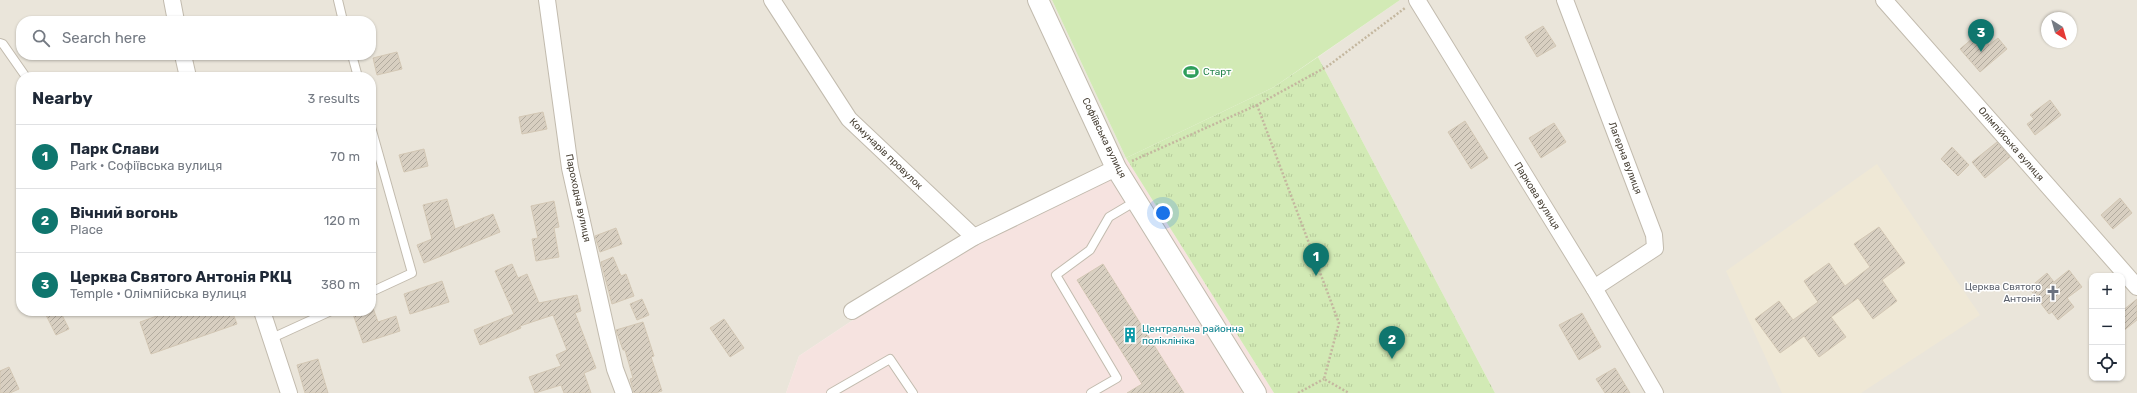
<!DOCTYPE html>
<html lang="en">
<head>
<meta charset="utf-8">
<style>
  body { margin:0; font-family:Rubik,sans-serif; background:#f2f2f3; color:#1f2937 }
  .controls { position:absolute; right:12px; bottom:12px; display:grid; overflow:hidden; border-radius:8px; box-shadow:0 1px 3px #0004 }
  .controls button { width:36px; height:36px; display:grid; place-items:center; padding:0; border:0; border-bottom:1px solid #e0e1e3; background:#fff; color:#1f2937; font:20px sans-serif }
  .compass { position:absolute; left:2041px; top:12px; width:36px; height:36px; border-radius:50%; background:#fff; box-shadow:0 1px 3px #0004; rotate:143deg }
  .you { position:absolute; left:1163px; top:213px; width:14px; height:14px; margin:-10px; border:3px solid #fff; border-radius:50%; background:#1a73e8; box-shadow:0 0 0 6px #1a73e833 }
  .badge { display:grid; place-items:center; width:26px; height:26px; border-radius:50%; background:#0f766e; color:#fff; font-size:13px; font-weight:700 }
  .pin { position:absolute; translate:-50% -33px; filter:drop-shadow(0 1px 2px #0008) }
  .pin::after { content:''; position:absolute; top:21px; width:14px; height:12px; background:inherit; clip-path:polygon(0 0,100% 0,50% 100%) }
  .list { margin:0; padding:0; list-style:none }
  h2 { display:flex; justify-content:space-between; align-items:center; height:52px; margin:0; padding:0 16px; font-size:17px }
  h2 small { font-size:13px; font-weight:400; color:#747a83 }
  .list li { display:grid; grid-template-columns:26px 1fr auto; gap:12px; align-items:center; box-sizing:border-box; height:64px; padding:0 16px; border-top:1px solid #e0e1e3 }
  .list b { display:block; font-size:15px; white-space:nowrap }
  .list p { margin:0; font-size:13px; white-space:nowrap; color:#747a83 }
  .list em { font-size:13px; font-style:normal; color:#747a83 }
  .icon { flex:none; width:22px; height:22px; fill:none; stroke:currentColor; stroke-width:2; stroke-linecap:round; stroke-linejoin:round }
  .map { position:relative; flex:none; width:2137px; height:393px; overflow:hidden }
  .search { position:absolute; background:#fff; box-shadow:0 1px 3px #0004; left:16px; top:16px; width:360px; height:44px; display:flex; align-items:center; gap:10px; box-sizing:border-box; padding:0 14px; border-radius:16px; color:#747a83; font-size:15px }
  .panel { position:absolute; background:#fff; box-shadow:0 1px 3px #0004; left:16px; top:72px; width:360px; height:244px; border-radius:16px }
  .map>svg:first-child { display:block }
</style>
</head>
<body>
<div class="map">
<svg width="2137" height="393" viewBox="0 0 2137 393">
  <defs>
    <pattern id="grass-tufts" width="24" height="20" patternUnits="userSpaceOnUse"><rect width="24" height="20" fill="#d2eab5"/><path d="M3 7l-1-3M5 7V3M7 7l1-3M15 17l-1-3M17 17v-4M19 17l1-3" fill="none" stroke="#b6ca9c"/></pattern>
    <pattern id="building-hatch" width="6" height="6" patternUnits="userSpaceOnUse"><rect width="6" height="6" fill="#d8cfc1"/><path d="M-1 1l2-2M0 6l6-6M5 7l2-2" fill="none" stroke="#b1aa9e"/></pattern>
  </defs>
  <rect width="100%" height="100%" fill="#f6f3ec"/>
  <g fill="#eae5da" fill-rule="evenodd">
    <path d="M0,0h1052l74,158 -249,146 -78,52 -13,37h-786zM21,21h350v34h-350zM21,77h350v234h-350z"/>
    <path d="M1400,0h737v393h-642l-177,-336zM2047,18h24v24h-24zM2092,276h30v102h-30z"/>
  </g>
  <polygon fill="#efe8d6" points="1877,164 1980,315 1861,393 1782,393 1726,271"/>
  <polygon fill="#f6e3e0" points="1126,158 1274,393 786,393 799,356 877,304"/>
  <polygon fill="url(#grass-tufts)" points="1318,57 1495,393 1274,393 1126,158 1274,87"/>
  <polygon fill="#d2eab5" points="1052,0 1400,0 1274,87 1126,158"/>
  <g fill="url(#building-hatch)" stroke="#d3c7b4">
    <polygon points="1543,26 1556,46 1537,57 1525,37"/>
    <polygon points="1979,33 1989,45 1998,38 2007,49 1980,72 1960,49"/>
    <polygon points="397,52 402,69 377,75 373,58"/>
    <polygon points="2050,100 2061,115 2035,135 2027,124 2034,119 2030,115"/>
    <polygon points="543,112 547,129 522,134 519,117"/>
    <polygon points="1465,121 1488,158 1471,169 1448,132"/>
    <polygon points="1554,123 1566,142 1541,158 1529,138"/>
    <polygon points="1997,142 2010,157 1985,178 1972,162"/>
    <polygon points="1952,147 1969,165 1958,176 1941,159"/>
    <polygon points="424,149 428,166 404,172 399,155"/>
    <polygon points="2120,198 2132,213 2113,229 2101,215"/>
    <polygon points="447,199 455,229 493,214 500,232 424,263 417,245 432,239 423,205"/>
    <polygon points="554,201 559,227 554,228 559,257 536,261 532,239 538,238 531,206"/>
    <polygon points="1879,227 1905,263 1882,280 1897,301 1873,319 1858,298 1831,317 1846,337 1819,357 1804,336 1780,353 1755,319 1779,301 1793,320 1818,302 1804,281 1829,263 1845,286 1870,267 1854,244"/>
    <polygon points="616,228 622,244 600,252 595,236"/>
    <polygon points="613,257 621,276 626,274 634,296 612,304 601,262"/>
    <polygon points="512,264 518,278 527,274 539,303 577,295 581,311 575,313 596,368 584,373 591,393 564,393 561,385 535,393 529,377 561,366 556,355 567,350 553,315 520,326 521,328 480,345 474,330 514,314 495,271"/>
    <polygon points="1103,264 1184,393 1127,393 1142,384 1077,280"/>
    <polygon points="2069,270 2082,287 2067,298 2074,307 2058,320 2052,312 2049,314 2029,288 2047,273 2054,282"/>
    <polygon points="442,281 449,302 410,314 404,294"/>
    <polygon points="642,299 649,315 637,320 630,304"/>
    <polygon points="2137,299 2137,320 2122,332 2122,311"/>
    <polygon points="371,308 373,308 378,322 396,316 400,331 363,343 353,314 371,311"/>
    <polygon points="44,311 60,311 69,329 56,335"/>
    <polygon points="171,311 232,311 237,324 151,354 140,322"/>
    <polygon points="1582,313 1601,347 1579,360 1559,325"/>
    <polygon points="724,319 744,348 730,357 710,328"/>
    <polygon points="643,322 654,356 651,357 662,391 655,393 634,393 630,379 633,378 625,350 623,350 616,330"/>
    <polygon points="318,359 328,393 305,393 297,365"/>
    <polygon points="9,367 19,389 10,393 0,393 0,371"/>
    <polygon points="1615,368 1630,393 1605,393 1596,379"/>
  </g>
  <g fill="none" stroke-linecap="round" stroke-linejoin="round">
    <g stroke="#c2bbae" stroke-width="10">
      <g id="service">
        <polyline points="338,0 343,21"/>
        <polyline points="0,43 3,44 26,77"/>
        <polyline points="352,55 358,77"/>
        <polyline points="371,127 412,273 371,292"/>
        <polyline points="272,338 331,311"/>
        <polyline points="831,393 890,359 913,393"/>
        <polyline points="1091,393 1117,378 1056,275 1090,250 1109,217 1136,201"/>
      </g>
    </g>
    <g stroke="#c2bbae" stroke-width="18">
      <g id="minor">
        <polyline points="172,0 176,21"/>
        <polyline points="547,0 570,168 615,369 624,393"/>
        <polyline points="772,0 849,119 974,237"/>
        <polyline points="1417,0 1594,288 1655,393"/>
        <polyline points="1565,0 1654,235 1655,248 1594,288"/>
        <polyline points="1884,0 2137,287"/>
        <polyline points="183,55 188,77"/>
        <polyline points="262,311 289,393"/>
        <polyline points="852,311 974,237 1116,168"/>
      </g>
    </g>
    <g stroke="#c2bbae" stroke-width="22">
      <polyline id="tertiary" points="1038,0 1116,168 1256,393"/>
    </g>
    <g stroke="#c4b79f" stroke-width="2.5" stroke-dasharray="2 2" stroke-linecap="butt">
      <polyline points="1257,105 1339,323 1324,379 1349,393"/>
      <polyline points="1132,161 1257,105 1328,66 1405,8"/>
      <polyline points="1298,393 1324,379"/>
    </g>
    <use href="#service" stroke="#fff" stroke-width="8"/>
    <use href="#minor" stroke="#fff" stroke-width="16"/>
    <use href="#tertiary" stroke="#fff" stroke-width="20"/>
  </g>
  <defs>
    <g id="stadium-bare" transform="scale(1.2)"><path d="M0-5a6.5 5 0 1 0 0 10a6.5 5 0 1 0 0-10ZM-3.5-1.8h7v3.6h-7Z" fill="#2e9e5b" stroke="#fff" stroke-width="2.5" paint-order="stroke"/></g>
    <g id="church-bare" transform="scale(1.2)"><path d="M-1.2-6h2.4v3.5h3.3v2.4h-3.3V6h-2.4V-.1h-3.3v-2.4h3.3Z" fill="#6b7280" stroke="#fff" stroke-width="2.5" paint-order="stroke"/></g>
    <g id="building-bare" transform="scale(1.2)"><path d="M-4-6H4V6H1V3H-1V6H-4ZM-2.5-4.3h1.7v1.8h-1.7ZM.8-4.3h1.7v1.8H.8ZM-2.5-1h1.7V.8h-1.7ZM.8-1h1.7V.8H.8Z" fill="#0f9aa8" stroke="#fff" stroke-width="2.5" paint-order="stroke"/></g>
  </defs>
  <g fill-rule="evenodd">
    <use href="#stadium-bare" x="1191" y="72"/>
    <use href="#church-bare" x="2053" y="293"/>
    <use href="#building-bare" x="1130" y="335"/>
  </g>
  <g text-anchor="middle" dominant-baseline="central" stroke-width="3" stroke-linejoin="round" paint-order="stroke">
    <g font-size="10" fill="#27864d" stroke="#fff" text-anchor="start">
      <text x="1203" y="72">Старт</text>
    </g>
    <g font-size="10" fill="#4b4439" stroke="#fff">
      <text transform="translate(1104 138) rotate(64)">Софіївська вулиця</text>
      <text transform="translate(2011 144) rotate(49)">Олімпійська вулиця</text>
      <text transform="translate(886 154) rotate(44)">Комунарів провулок</text>
      <text transform="translate(1625 158) rotate(69)">Лагерна вулиця</text>
      <text transform="translate(1537 196) rotate(58)">Паркова вулиця</text>
      <text transform="translate(578 198) rotate(78)">Пароходна вулиця</text>
    </g>
    <g font-size="10" fill="#5b616d" stroke="#fff" text-anchor="end">
      <text x="2041" y="287">Церква Святого<tspan x="2041" dy="12">Антонія</tspan></text>
    </g>
    <g font-size="10" fill="#0d838f" stroke="#fff" text-anchor="start">
      <text x="1142" y="329">Центральна районна<tspan x="1142" dy="12">поліклініка</tspan></text>
    </g>
  </g>
</svg>
<div class="controls">
<button>+</button>
<button>−</button>
<button><svg class="icon" aria-label="locate" viewBox="0 0 24 24"><circle cx="12" cy="12" r="6"/><path d="M12 2v4M12 18v4M2 12h4M18 12h4"/></svg></button>
</div>
<svg class="compass" viewBox="-18 -18 36 36"><path d="M0-13l5 13h-10z" fill="#e53935"/><path d="M0 13l5-13h-10z" fill="#747a83"/></svg>
<div class="you"></div>
<div class="pin badge" style="left:1316px;top:276px">1</div>
<div class="pin badge" style="left:1392px;top:359px">2</div>
<div class="pin badge" style="left:1981px;top:52px">3</div>
<div class="search"><svg class="icon" aria-label="search" viewBox="0 0 24 24"><circle cx="10" cy="10" r="6"/><path d="M15 15l6 6"/></svg>Search here</div>
<section class="panel">
<h2>Nearby<small>3 results</small></h2>
<ul class="list">
<li><span class="badge">1</span><div><b>Парк Слави</b><p>Park · Софіївська вулиця</p></div><em>70 m</em></li>
<li><span class="badge">2</span><div><b>Вічний вогонь</b><p>Place</p></div><em>120 m</em></li>
<li><span class="badge">3</span><div><b>Церква Святого Антонія РКЦ</b><p>Temple · Олімпійська вулиця</p></div><em>380 m</em></li>
</ul>
</section>
</div>
</body>
</html>
